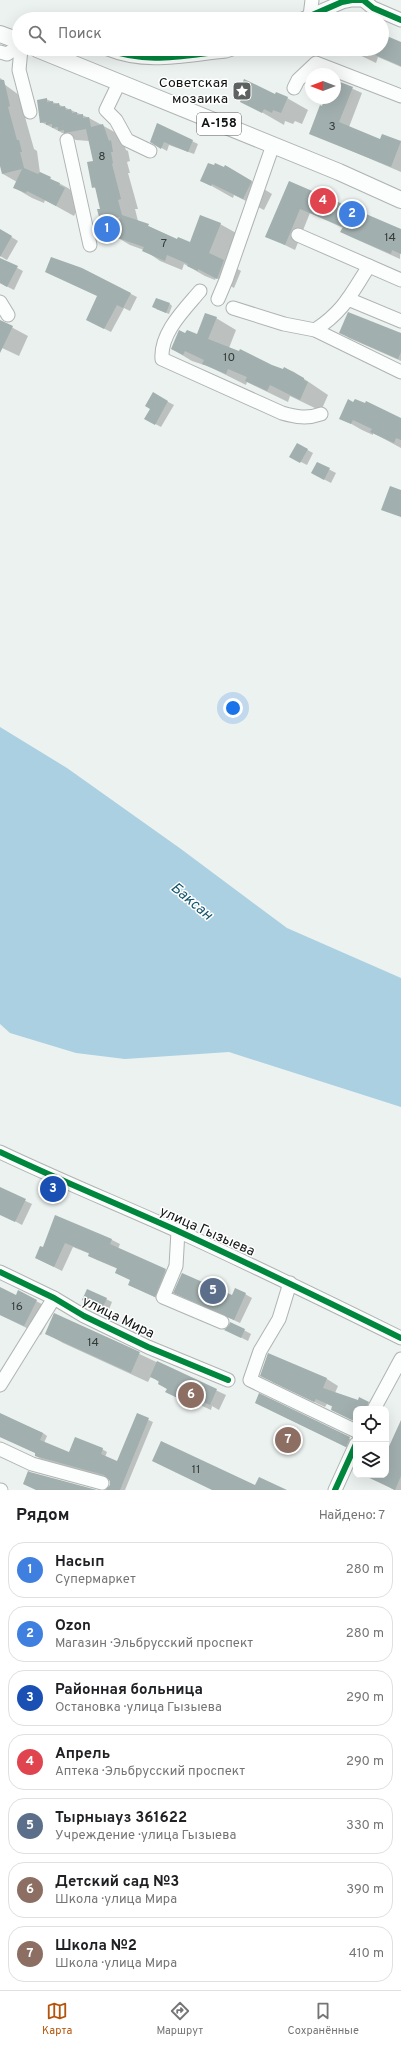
<!DOCTYPE html>
<html lang="ru">
<head>
<meta charset="utf-8">
<style>
  body { margin:0; font-family:Overpass,sans-serif; background:#f6f6f6; color:#202124 }
  .controls { position:absolute; right:12px; bottom:12px; display:grid; overflow:hidden; border-radius:8px; box-shadow:0 4px 16px #0002 }
  .controls button { width:36px; height:36px; display:grid; place-items:center; padding:0; border:0; border-bottom:1px solid #e0e0e0; background:#fff; color:#202124; font:20px sans-serif }
  .compass { position:absolute; left:305px; top:68px; width:36px; height:36px; border-radius:50%; background:#fff; box-shadow:0 4px 16px #0002; rotate:270deg }
  .you { position:absolute; left:233px; top:708px; width:14px; height:14px; margin:-10px; border:3px solid #fff; border-radius:50%; background:#1a73e8; box-shadow:0 0 0 6px #1a73e833 }
  .badge { display:grid; place-items:center; width:26px; height:26px; border-radius:50%; background:#b45309; color:#fff; font-size:13px; font-weight:700 }
  .pin { position:absolute; translate:-50% -50%; border:2px solid #fff; box-shadow:0 1px 4px #0006 }
  .list { margin:0; padding:0; list-style:none }
  h2 { display:flex; justify-content:space-between; align-items:center; height:52px; margin:0; padding:0 16px; font-size:17px }
  h2 small { font-size:13px; font-weight:400; color:#757577 }
  .list li { display:grid; grid-template-columns:26px 1fr auto; gap:12px; align-items:center; box-sizing:border-box; height:56px; margin:0 8px 8px; padding:0 8px; border:1px solid #e0e0e0; border-radius:16px }
  .list b { display:block; font-size:15px; white-space:nowrap }
  .list p { margin:0; font-size:13px; white-space:nowrap; color:#757577 }
  .list em { font-size:13px; font-style:normal; color:#757577 }
  .icon { flex:none; width:22px; height:22px; fill:none; stroke:currentColor; stroke-width:2; stroke-linecap:round; stroke-linejoin:round }
  .map { position:relative; flex:none; width:401px; height:1490px; overflow:hidden }
  .search { position:absolute; background:#fff; box-shadow:0 4px 16px #0002; left:12px; right:12px; top:12px; height:44px; display:flex; align-items:center; gap:10px; box-sizing:border-box; padding:0 14px; border-radius:22px; color:#757577; font-size:15px }
  .sheet { height:500px; background:#fff }
  nav { display:flex; justify-content:space-around; align-items:center; box-sizing:border-box; height:56px; border-top:1px solid #e0e0e0; background:#fff; font-size:11px; color:#757577 }
  nav a { display:grid; justify-items:center; gap:2px }
  nav .on { color:#b45309 }
  .map>svg:first-child { display:block }
</style>
</head>
<body>
<div class="map">
<svg width="401" height="1490" viewBox="0 0 401 1490">
  <rect width="100%" height="100%" fill="#ecf2ef"/>
  <polygon fill="#abd0e2" points="0,727 67,768 181,849 287,928 401,978 401,1107 229,1052 125,1059 76,1053 10,1033 0,1024"/>
  <g fill="#0003">
    <polygon points="382,35 401,43 401,67 378,57 376,63 347,49 382,49"/>
    <polygon points="324,49 331,49 331,51"/>
    <polygon points="0,78 3,80 4,84 19,95 27,116 25,117 34,149 37,151 40,173 68,188 82,199 74,216 45,200 44,203 32,198 15,188 17,182 3,174 0,159"/>
    <polygon points="335,81 362,93 349,127 380,140 400,142 401,140 401,172 310,133 326,98 335,98"/>
    <polygon points="287,98 308,110 302,124 295,121 293,124 285,121 284,125 242,101"/>
    <polygon points="46,99 89,118 120,135 126,150 128,151 130,161 127,162 130,173 128,173 138,209 135,209 138,221 178,240 190,243 220,224 238,234 226,262 241,271 234,288 216,278 215,280 205,276 184,264 182,270 160,261 144,250 130,245 113,235 116,229 101,221 101,209 97,189 93,187 94,162 89,141 76,140 41,122"/>
    <polygon points="192,141 198,144 194,154 169,145 167,151 151,142"/>
    <polygon points="226,166 272,194 264,210 234,195 233,198 201,180"/>
    <polygon points="289,182 401,230 400,259 351,237 341,232 343,228 310,213 295,250 266,236"/>
    <polygon points="0,230 18,241 7,260 0,256"/>
    <polygon points="0,259 23,271 14,290 0,283"/>
    <polygon points="81,269 137,297 130,311 124,308 111,332 93,323 98,296"/>
    <polygon points="170,304 172,306 169,314 156,309"/>
    <polygon points="0,318 0,321 28,336 19,356 0,347"/>
    <polygon points="216,318 236,330 229,348 272,366 283,370 284,368 294,372 328,395 321,411 290,396 288,402 247,382 246,385 204,364 204,365 192,361 172,349 186,334 197,336"/>
    <polygon points="340,332 401,334 401,361 349,338"/>
    <polygon points="153,394 174,405 161,427 146,419 152,408"/>
    <polygon points="341,418 401,419 401,448 373,433 373,435 362,430"/>
    <polygon points="297,444 313,453 307,465 291,457"/>
    <polygon points="317,463 336,473 331,483 312,473"/>
    <polygon points="0,1189 32,1204 22,1225 0,1213"/>
    <polygon points="56,1217 112,1240 120,1244 118,1249 173,1274 163,1301 129,1285 131,1280 118,1269 97,1260 89,1256 90,1254 73,1247 62,1271 36,1258 43,1248"/>
    <polygon points="0,1288 16,1296 19,1292 53,1310 41,1335 0,1315"/>
    <polygon points="245,1294 252,1298 240,1323 182,1296 232,1296"/>
    <polygon points="106,1299 112,1302 108,1312 89,1303"/>
    <polygon points="55,1314 226,1395 219,1410 212,1406 211,1410 198,1404 196,1407 166,1392 168,1389 151,1376 148,1382 63,1343 46,1333"/>
    <polygon points="231,1323 251,1334 248,1341 232,1333"/>
    <polygon points="268,1356 327,1379 338,1386 335,1393 362,1402 373,1409 356,1409 356,1422 332,1410 333,1407 327,1404 325,1407 272,1382"/>
    <polygon points="260,1395 356,1442 356,1452 256,1403"/>
    <polygon points="0,1414 43,1433 47,1436 44,1443 70,1454 102,1449 107,1452 105,1457 118,1462 137,1415 153,1422 125,1490 106,1490 111,1486 109,1478 41,1459 36,1456 36,1453 0,1437"/>
    <polygon points="401,1423 401,1490 394,1490 375,1479 377,1475 386,1475 386,1455"/>
  </g>
  <g fill="#a1afae">
    <polygon points="382,34 401,42 401,66 361,49 382,49"/>
    <polygon points="244,79 275,94 276,92 288,97 281,113 273,110 272,113 264,109 262,113 240,102 241,99 237,97"/>
    <polygon points="0,80 4,80 10,106 8,107 17,140 19,140 22,152 20,152 24,168 38,174 40,172 51,177 50,179 60,183 59,185 65,188 56,206 27,191 26,193 13,188 22,169 2,174 0,166"/>
    <polygon points="335,80 353,87 339,122 380,139 382,134 401,141 391,167 309,134 320,105 322,106 325,98 335,98"/>
    <polygon points="47,98 47,102 53,101 53,104 59,103 60,107 65,106 66,110 71,109 72,113 77,112 77,115 83,114 83,118 89,117 91,127 103,124 109,141 111,140 113,152 111,152 113,163 112,164 121,199 118,200 122,215 149,224 148,226 177,239 178,237 190,242 200,215 221,223 209,253 224,260 217,279 198,269 198,271 187,266 188,264 167,255 165,261 142,251 144,247 112,236 120,217 100,221 97,209 100,209 95,187 92,188 87,162 93,161 86,129 64,133 64,130 58,131 58,127 52,128 52,124 46,125 46,122 40,123 37,100"/>
    <polygon points="157,123 193,140 188,152 164,142 161,149 150,142"/>
    <polygon points="208,163 214,165 215,163 224,167 225,165 252,181 243,199 212,184 211,186 200,181"/>
    <polygon points="289,181 401,229 401,254 392,250 391,254 340,232 343,227 300,209 285,245 265,237"/>
    <polygon points="0,229 12,236 0,257"/>
    <polygon points="51,257 82,268 131,293 123,308 117,305 104,329 86,320 97,296 45,272"/>
    <polygon points="0,258 18,266 7,287 0,283"/>
    <polygon points="156,298 170,303 166,313 152,307"/>
    <polygon points="348,312 401,333 401,352 398,359 339,333"/>
    <polygon points="205,313 217,317 208,339 239,351 240,349 272,365 283,369 284,367 304,378 304,380 308,382 300,400 270,385 267,391 245,381 247,377 228,369 226,374 202,364 204,360 185,351 183,355 171,349 179,330 185,333 187,330 197,334"/>
    <polygon points="0,320 13,326 0,353"/>
    <polygon points="153,392 168,401 155,425 144,419 150,409 145,406"/>
    <polygon points="348,399 353,402 355,399 365,403 366,401 401,418 401,440 396,438 394,443 370,432 372,429 353,420 351,424 339,419"/>
    <polygon points="297,443 308,449 300,463 289,457"/>
    <polygon points="317,462 330,468 324,480 311,473"/>
    <polygon points="390,486 401,490 401,517 381,510"/>
    <polygon points="0,1187 26,1199 15,1222 0,1215"/>
    <polygon points="55,1215 112,1239 110,1244 166,1269 155,1297 128,1285 130,1280 115,1273 117,1268 88,1256 89,1253 65,1243 54,1267 35,1258 40,1246 43,1247"/>
    <polygon points="182,1273 232,1295 235,1288 246,1293 234,1320 173,1293"/>
    <polygon points="0,1287 16,1295 18,1290 37,1300 24,1326 0,1315"/>
    <polygon points="87,1289 107,1298 102,1309 82,1300"/>
    <polygon points="54,1313 140,1352 131,1373 45,1334"/>
    <polygon points="230,1322 245,1329 241,1338 224,1330 229,1325"/>
    <polygon points="268,1353 327,1378 323,1388 358,1400 359,1397 369,1402 366,1409 356,1409 356,1422 331,1410 332,1406 316,1399 314,1402 260,1376"/>
    <polygon points="157,1361 217,1389 210,1405 203,1402 201,1405 188,1399 186,1402 165,1392 167,1389 158,1384 159,1381 150,1377"/>
    <polygon points="259,1393 350,1437 346,1447 255,1403"/>
    <polygon points="0,1413 43,1433 40,1440 69,1452 75,1437 103,1448 101,1454 117,1461 137,1413 149,1418 120,1490 105,1490 110,1485 110,1481 104,1475 35,1456 35,1453 0,1437"/>
    <polygon points="401,1420 401,1476 395,1490 363,1475 386,1475 386,1453"/>
    <polygon points="161,1441 255,1485 259,1477 287,1490 212,1490 152,1461"/>
    <polygon points="28,1471 30,1472 97,1490 36,1490 23,1484"/>
  </g>
  <g fill="none" stroke-linecap="round" stroke-linejoin="round">
    <g stroke="#afb4b1" stroke-width="15">
      <g id="minor">
        <polyline points="310,16 312,0"/>
        <polyline points="303,19 342,2 352,0 363,0 373,8 401,20"/>
        <polyline points="21,49 19,70 30,112"/>
        <path d="M108,49c39,16 77,6 118,2l6,-2"/>
        <polyline points="0,52 7,54 19,46"/>
        <polyline points="119,83 106,110 116,120 127,140 150,151"/>
        <polyline points="294,88 298,80 316,63 401,96"/>
        <polyline points="67,140 90,245"/>
        <polyline points="298,235 401,280"/>
        <path d="M200,291c-16,19 -40,42 -38,68l120,54c14,4 25,6 39,1"/>
        <polyline points="218,299 226,280 273,145"/>
        <polyline points="348,299 401,321"/>
        <polyline points="0,302 8,315"/>
        <polyline points="233,308 284,324 315,330 401,372"/>
        <path d="M315,330c29,-19 36,-36 54,-64"/>
        <path d="M0,1152c59,28 120,53 180,80 74,34 148,70 221,106"/>
        <polyline points="178,1231 176,1266 163,1297 222,1322"/>
        <polyline points="0,1272 54,1298 84,1316 148,1347 228,1380"/>
        <polyline points="290,1283 279,1319 260,1351 250,1380 356,1431"/>
        <polyline points="0,1385 54,1298"/>
        <polyline points="374,1409 401,1359"/>
        <polyline points="0,1449 32,1464 102,1483"/>
        <polyline points="0,1490 1,1490"/>
        <polyline points="335,1490 356,1444"/>
      </g>
    </g>
    <g stroke="#afb4b1" stroke-width="18">
      <g id="major">
        <polyline points="0,34 19,41"/>
        <polyline points="37,49 339,172 401,200"/>
      </g>
    </g>
    <use href="#minor" stroke="#fcfdfd" stroke-width="13"/>
    <use href="#major" stroke="#fcfdfd" stroke-width="16"/>
    <g stroke="#fff" stroke-width="8">
      <g id="cycleway">
        <polyline points="303,19 342,2 352,0 363,0 373,8 401,20"/>
        <path d="M108,49c39,16 77,6 118,2l6,-2"/>
        <path d="M0,1152c59,28 120,53 180,80 74,34 148,70 221,106"/>
        <polyline points="0,1272 54,1298 84,1316 148,1347 228,1380"/>
        <polyline points="335,1490 356,1444"/>
      </g>
    </g>
    <use href="#cycleway" stroke="#00873e" stroke-width="6"/>
  </g>
  <defs>
    <g id="sight-square" transform="scale(1)"><rect x="-9" y="-9" width="18" height="18" rx="4" fill="#5d6260" stroke="#fff"/><path d="M0-6L1.8-2.2L6-1.7L2.9 1.2L3.7 5.4L0 3.3L-3.7 5.4L-2.9 1.2L-6-1.7L-1.8-2.2Z" fill="#fff"/></g>
  </defs>
  <g fill-rule="evenodd">
    <use href="#sight-square" x="242" y="91"/>
  </g>
  <g text-anchor="middle" dominant-baseline="central" stroke-width="3" stroke-linejoin="round" paint-order="stroke">
    <g font-size="12" fill="#343c3a">
      <text x="332" y="127">3</text>
      <text x="102" y="157">8</text>
      <text x="390" y="238">14</text>
      <text x="164" y="244">7</text>
      <text x="229" y="358">10</text>
      <text x="17" y="1307">16</text>
      <text x="93" y="1343">14</text>
      <text x="196" y="1470">11</text>
    </g>
    <rect fill="#fff" stroke="#585b5a" stroke-width="1" x="197" y="113" width="44" height="22" rx="3"/>
    <g font-size="13" font-weight="bold" fill="#101513">
      <text x="219" y="124">А-158</text>
    </g>
    <g font-size="14" fill="#101513" stroke="#fff" text-anchor="end">
      <text x="228" y="83">Советская<tspan x="228" dy="16">мозаика</tspan></text>
    </g>
    <g font-size="14" fill="#101513" stroke="#fff">
      <text transform="translate(207 1232) rotate(24)">улица Гызыева</text>
      <text transform="translate(118 1318) rotate(26)">улица Мира</text>
    </g>
    <g font-size="15" font-style="italic" fill="#14556f" stroke="#fff">
      <text transform="translate(191 902) rotate(40)">Баксан</text>
    </g>
  </g>
</svg>
<div class="controls">
<button><svg class="icon" aria-label="locate" viewBox="0 0 24 24"><circle cx="12" cy="12" r="6"/><path d="M12 2v4M12 18v4M2 12h4M18 12h4"/></svg></button>
<button><svg class="icon" aria-label="layers" viewBox="0 0 24 24"><path d="M12 4l9 5-9 5-9-5zM3 14l9 5 9-5"/></svg></button>
</div>
<svg class="compass" viewBox="-18 -18 36 36"><path d="M0-13l5 13h-10z" fill="#e53935"/><path d="M0 13l5-13h-10z" fill="#757577"/></svg>
<div class="you"></div>
<div class="pin badge" style="left:107px;top:229px;background:#3f7fe0">1</div>
<div class="pin badge" style="left:352px;top:214px;background:#3f7fe0">2</div>
<div class="pin badge" style="left:53px;top:1189px;background:#1a4fb4">3</div>
<div class="pin badge" style="left:323px;top:201px;background:#e0444e">4</div>
<div class="pin badge" style="left:213px;top:1291px;background:#5c6f8a">5</div>
<div class="pin badge" style="left:191px;top:1395px;background:#8d6e63">6</div>
<div class="pin badge" style="left:288px;top:1440px;background:#8d6e63">7</div>
<div class="search"><svg class="icon" aria-label="search" viewBox="0 0 24 24"><circle cx="10" cy="10" r="6"/><path d="M15 15l6 6"/></svg>Поиск</div>
</div>
<section class="sheet">
<h2>Рядом<small>Найдено: 7</small></h2>
<ul class="list">
<li><span class="badge" style="background:#3f7fe0">1</span><div><b>Насып</b><p>Супермаркет</p></div><em>280 m</em></li>
<li><span class="badge" style="background:#3f7fe0">2</span><div><b>Ozon</b><p>Магазин · Эльбрусский проспект</p></div><em>280 m</em></li>
<li><span class="badge" style="background:#1a4fb4">3</span><div><b>Районная больница</b><p>Остановка · улица Гызыева</p></div><em>290 m</em></li>
<li><span class="badge" style="background:#e0444e">4</span><div><b>Апрель</b><p>Аптека · Эльбрусский проспект</p></div><em>290 m</em></li>
<li><span class="badge" style="background:#5c6f8a">5</span><div><b>Тырныауз 361622</b><p>Учреждение · улица Гызыева</p></div><em>330 m</em></li>
<li><span class="badge" style="background:#8d6e63">6</span><div><b>Детский сад №3</b><p>Школа · улица Мира</p></div><em>390 m</em></li>
<li><span class="badge" style="background:#8d6e63">7</span><div><b>Школа №2</b><p>Школа · улица Мира</p></div><em>410 m</em></li>
</ul>
</section>
<nav>
<a class="on"><svg class="icon" aria-label="map" viewBox="0 0 24 24"><path d="M3 6l6-2 6 2 6-2v14l-6 2-6-2-6 2zM9 4v14M15 6v14"/></svg>Карта</a>
<a><svg class="icon" aria-label="directions" viewBox="0 0 24 24"><path d="M12 3l9 9-9 9-9-9zM9 14v-3h6M13 9l2 2-2 2"/></svg>Маршрут</a>
<a><svg class="icon" aria-label="saved" viewBox="0 0 24 24"><path d="M7 4h10v16l-5-4-5 4z"/></svg>Сохранённые</a>
</nav>
</body>
</html>
